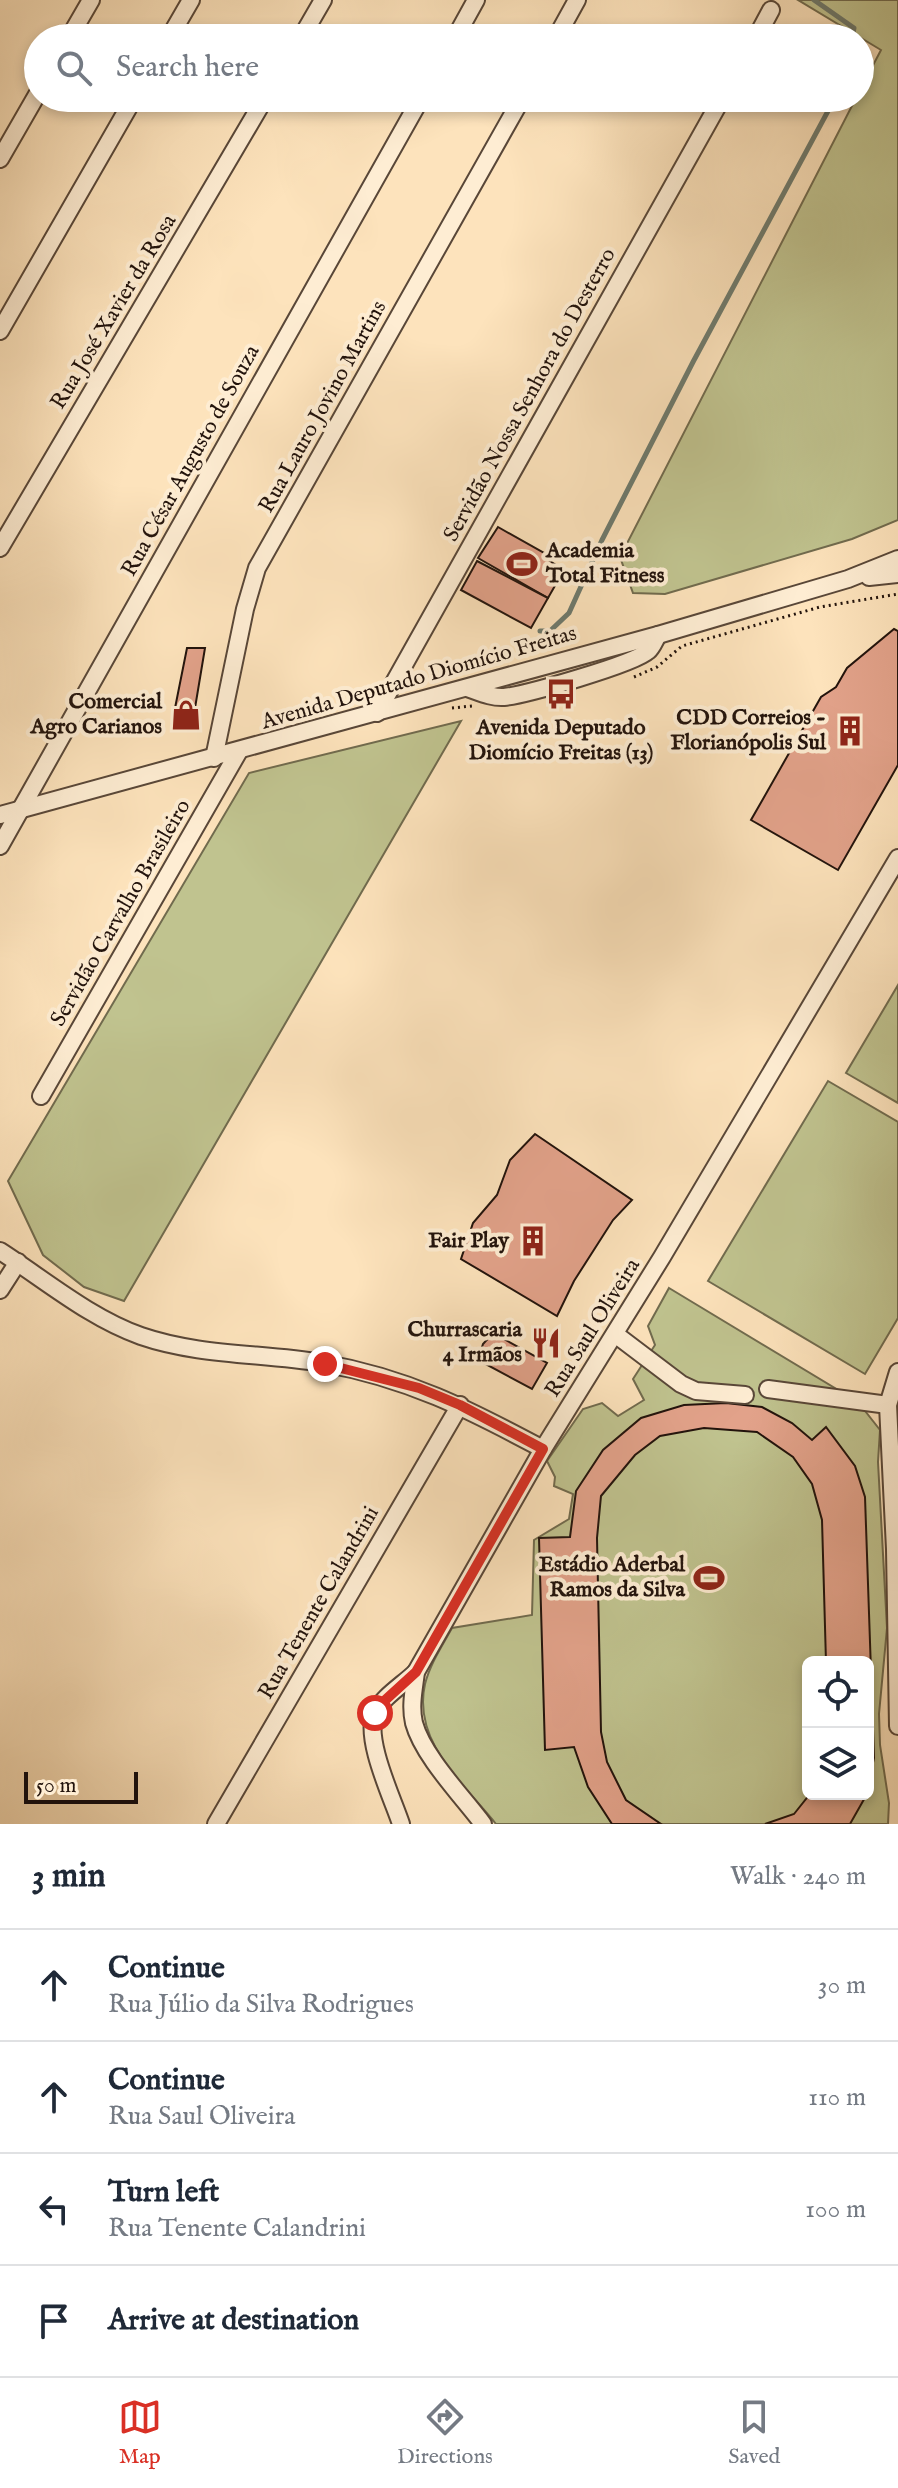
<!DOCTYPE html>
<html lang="en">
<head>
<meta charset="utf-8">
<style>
  body { margin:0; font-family:"IM FELL English",serif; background:#f2f2f3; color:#1f2937 }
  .controls { position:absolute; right:24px; bottom:24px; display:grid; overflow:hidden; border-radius:12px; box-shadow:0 4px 12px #0003 }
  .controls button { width:72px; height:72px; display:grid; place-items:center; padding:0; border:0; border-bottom:2px solid #e0e1e3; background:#fff; color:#1f2937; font:40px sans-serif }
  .scale { position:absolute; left:24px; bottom:20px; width:114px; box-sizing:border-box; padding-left:8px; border:4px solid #22130c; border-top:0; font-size:22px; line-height:28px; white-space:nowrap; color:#22130c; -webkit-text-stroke:6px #feedd3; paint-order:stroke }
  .stop { position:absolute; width:24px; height:24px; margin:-18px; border:6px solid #d93025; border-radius:50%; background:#fff }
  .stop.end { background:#d93025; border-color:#fff; box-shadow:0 2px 8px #0008 }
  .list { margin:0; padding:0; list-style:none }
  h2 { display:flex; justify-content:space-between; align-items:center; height:104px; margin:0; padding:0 32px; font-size:34px }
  h2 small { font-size:26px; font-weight:400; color:#747a83 }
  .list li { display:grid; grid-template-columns:52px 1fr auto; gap:24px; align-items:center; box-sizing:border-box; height:112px; padding:0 32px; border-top:2px solid #e0e1e3 }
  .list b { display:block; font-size:30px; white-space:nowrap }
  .list p { margin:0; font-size:26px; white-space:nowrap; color:#747a83 }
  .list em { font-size:26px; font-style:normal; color:#747a83 }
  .icon { flex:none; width:44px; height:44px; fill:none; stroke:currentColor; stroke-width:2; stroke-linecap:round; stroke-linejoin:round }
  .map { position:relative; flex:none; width:898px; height:1824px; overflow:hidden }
  .search { position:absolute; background:#fff; box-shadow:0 4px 12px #0003; left:24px; right:24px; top:24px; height:88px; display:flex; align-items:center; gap:20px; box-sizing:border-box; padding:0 28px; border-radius:44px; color:#747a83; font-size:30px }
  .sheet { height:552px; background:#fff }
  nav { display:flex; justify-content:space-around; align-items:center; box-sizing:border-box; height:112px; border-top:2px solid #e0e1e3; background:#fff; font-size:22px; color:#747a83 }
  nav a { display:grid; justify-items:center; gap:4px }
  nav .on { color:#d93025 }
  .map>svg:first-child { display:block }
</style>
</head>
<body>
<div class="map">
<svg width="898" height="1824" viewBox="0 0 898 1824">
  <rect width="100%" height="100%" fill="#fde3bc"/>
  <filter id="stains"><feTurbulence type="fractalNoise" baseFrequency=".0025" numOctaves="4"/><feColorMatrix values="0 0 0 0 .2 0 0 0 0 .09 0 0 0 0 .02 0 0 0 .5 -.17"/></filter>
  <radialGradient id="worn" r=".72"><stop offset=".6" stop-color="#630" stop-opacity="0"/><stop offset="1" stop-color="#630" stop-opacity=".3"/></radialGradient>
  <g fill="#c0c38f" stroke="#716b4e" stroke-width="2" fill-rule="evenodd">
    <polygon points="798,0 898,0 898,520 852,539 665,594 633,593 620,557 856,98 860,98 860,90 881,50"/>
    <polygon points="461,721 124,1301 84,1287 43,1255 8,1181 249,773"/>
    <polygon points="898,985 898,1103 846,1073"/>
    <polygon points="828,1081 898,1122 898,1318 865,1374 708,1281"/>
    <path d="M669,1288l189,114 22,28 -2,32 9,166 -8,86 1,31 9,58 -1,21h-392c-32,-40 -84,-82 -71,-140 5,-20 17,-38 27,-56l80,-13 2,-75 35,-21 4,-25 -19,-8 1,-9 -8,-16 36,-52 19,-6 16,13 26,-16 -11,-21 22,-34 -7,-19zM808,1662h60v132h-60z"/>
  </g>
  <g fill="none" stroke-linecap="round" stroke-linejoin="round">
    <g stroke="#6e7a6d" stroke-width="5">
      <polyline points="814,0 854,28 852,38"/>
      <polyline points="540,631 550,631 569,613 602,540 693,362 835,98"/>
    </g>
  </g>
  <g fill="#e2a28a" stroke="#22130c" stroke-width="2">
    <polygon points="498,527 544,553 545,558 564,570 548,598 478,558"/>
    <polygon points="477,561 548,598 531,628 461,590"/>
    <polygon points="894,629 898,631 898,765 838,870 751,820 821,697 836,687 847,668"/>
    <polygon points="187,648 205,648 193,720 172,723"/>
    <polygon points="535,1134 632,1200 613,1220 574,1281 557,1316 461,1259 473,1223 497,1195 510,1160"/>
    <polygon points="493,1333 547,1363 532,1389 478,1360 483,1344"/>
    <polygon points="726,1403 762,1407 792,1423 812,1440 826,1427 855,1466 865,1497 874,1758 868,1787 868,1662 826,1662 822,1520 812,1484 793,1457 757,1432 704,1428 660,1436 635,1455 601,1496 597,1538 601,1732 607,1762 626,1800 661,1824 612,1824 588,1787 574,1747 545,1750 539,1538 570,1537 576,1491 603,1450 641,1418 684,1405"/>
    <polygon points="810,1794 867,1794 850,1824 765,1824 794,1814"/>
  </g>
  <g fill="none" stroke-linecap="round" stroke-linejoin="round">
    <g stroke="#594738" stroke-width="20">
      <g id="minor">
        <polyline points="69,38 91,0"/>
        <polyline points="169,38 191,0"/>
        <polyline points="301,38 323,0"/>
        <polyline points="455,38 476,0"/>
        <polyline points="556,38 577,0"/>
        <polyline points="756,38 771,10"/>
        <polyline points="0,159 38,93"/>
        <polyline points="0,331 134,98"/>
        <polyline points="0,548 265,98"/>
        <polyline points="869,577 898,574"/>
        <path d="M467,688c12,4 25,10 37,9 21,-2 130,-33 144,-46 4,-3 7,-11 10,-16"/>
        <polyline points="377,713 722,98"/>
        <polyline points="214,758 245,609 257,568 522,98"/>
        <polyline points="0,815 658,635 848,579 898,559"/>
        <polyline points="0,846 421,98"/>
        <polyline points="41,1096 239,751"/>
        <path d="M0,1251c45,29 90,67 141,85 58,20 121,17 181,27 86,15 146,46 221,86"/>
        <polyline points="0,1290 18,1262"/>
        <polyline points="615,1334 681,1384 696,1391 745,1395"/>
        <polyline points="898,1372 888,1405 895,1549 898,1726"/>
        <polyline points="768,1389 888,1405"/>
        <polyline points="216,1824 460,1405"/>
        <path d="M401,1824c-9,-27 -37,-85 -26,-111 7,-16 29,-29 41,-41"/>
        <path d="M483,1824c-21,-28 -60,-68 -69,-101 -4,-17 0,-34 2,-51l127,-223 119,-192 236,-399"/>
      </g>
    </g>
    <g stroke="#22130c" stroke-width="3" stroke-dasharray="2 4" stroke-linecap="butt">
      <polyline points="634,677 657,667 682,646 820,607 898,594"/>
      <polyline points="452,708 472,706"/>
    </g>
    <use href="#minor" stroke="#feedd3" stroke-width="16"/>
  </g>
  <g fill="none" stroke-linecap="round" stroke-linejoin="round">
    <polyline stroke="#d93025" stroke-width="10" points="325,1364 419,1388 460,1405 543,1449 416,1672 382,1703 375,1713"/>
  </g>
  <defs>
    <g id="stadium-bare" transform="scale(2.4)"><path d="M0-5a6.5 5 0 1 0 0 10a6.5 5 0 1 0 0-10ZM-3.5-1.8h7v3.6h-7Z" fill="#8f2418" stroke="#feedd3" stroke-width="2.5" paint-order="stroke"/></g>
    <g id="bus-bare" transform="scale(2.4)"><path d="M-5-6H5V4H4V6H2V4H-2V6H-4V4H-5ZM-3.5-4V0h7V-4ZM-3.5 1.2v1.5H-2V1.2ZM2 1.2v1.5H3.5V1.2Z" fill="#8f2418" stroke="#feedd3" stroke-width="2.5" paint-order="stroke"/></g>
    <g id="shop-bare" transform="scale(2.4)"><path d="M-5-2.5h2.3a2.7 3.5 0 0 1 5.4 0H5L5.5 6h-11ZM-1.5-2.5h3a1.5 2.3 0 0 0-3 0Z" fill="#8f2418" stroke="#feedd3" stroke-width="2.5" paint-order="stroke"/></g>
    <g id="building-bare" transform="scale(2.4)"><path d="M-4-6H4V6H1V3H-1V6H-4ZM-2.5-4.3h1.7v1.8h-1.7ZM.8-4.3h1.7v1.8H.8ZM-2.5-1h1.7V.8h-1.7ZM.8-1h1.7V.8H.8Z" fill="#8f2418" stroke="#feedd3" stroke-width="2.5" paint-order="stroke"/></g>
    <g id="restaurant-bare" transform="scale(2.4)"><path d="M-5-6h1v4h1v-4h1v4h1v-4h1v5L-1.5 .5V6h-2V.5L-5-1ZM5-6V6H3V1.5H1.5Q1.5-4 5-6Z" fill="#8f2418" stroke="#feedd3" stroke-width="2.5" paint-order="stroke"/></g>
  </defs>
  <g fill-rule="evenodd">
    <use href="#stadium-bare" x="522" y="564"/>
    <use href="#bus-bare" x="561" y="694"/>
    <use href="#shop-bare" x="186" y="715"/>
    <use href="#building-bare" x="850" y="731"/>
    <use href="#building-bare" x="533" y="1241"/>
    <use href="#restaurant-bare" x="546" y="1343"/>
    <use href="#stadium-bare" x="709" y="1578"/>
  </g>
  <g text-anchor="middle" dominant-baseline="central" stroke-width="8" stroke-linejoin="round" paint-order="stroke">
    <g font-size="22" fill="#22130c" stroke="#feedd3">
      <text transform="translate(114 312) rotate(-59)">Rua José Xavier da Rosa</text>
      <text transform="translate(530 395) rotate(-61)">Servidão Nossa Senhora do Desterro</text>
      <text transform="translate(323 407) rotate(-61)">Rua Lauro Jovino Martins</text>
      <text transform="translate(191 461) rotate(-61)">Rua César Augusto de Souza</text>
      <text transform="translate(419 678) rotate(-16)">Avenida Deputado Diomício Freitas</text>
      <text transform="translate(121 913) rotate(-60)">Servidão Carvalho Brasileiro</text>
      <text transform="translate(593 1328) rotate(-58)">Rua Saul Oliveira</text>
      <text transform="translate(319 1603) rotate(-60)">Rua Tenente Calandrini</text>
    </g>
    <g font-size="22" font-weight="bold" fill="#22130c" stroke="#feedd3" text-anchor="end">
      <text x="546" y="551" text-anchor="start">Academia<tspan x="546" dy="25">Total Fitness</tspan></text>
      <text x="162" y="702">Comercial<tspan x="162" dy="25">Agro Carianos</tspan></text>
      <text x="826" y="718">CDD Correios -<tspan x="826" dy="25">Florianópolis Sul</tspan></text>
      <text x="561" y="728" text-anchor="middle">Avenida Deputado<tspan x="561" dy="25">Diomício Freitas (13)</tspan></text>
      <text x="509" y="1241">Fair Play</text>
      <text x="522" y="1330">Churrascaria<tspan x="522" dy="25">4 Irmãos</tspan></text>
      <text x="685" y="1565">Estádio Aderbal<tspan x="685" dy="25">Ramos da Silva</tspan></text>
    </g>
  </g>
  <rect width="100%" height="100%" filter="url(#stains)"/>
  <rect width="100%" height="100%" fill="url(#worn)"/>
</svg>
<div class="controls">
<button><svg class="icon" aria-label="locate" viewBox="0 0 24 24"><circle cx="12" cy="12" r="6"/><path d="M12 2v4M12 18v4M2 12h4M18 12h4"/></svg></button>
<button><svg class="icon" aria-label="layers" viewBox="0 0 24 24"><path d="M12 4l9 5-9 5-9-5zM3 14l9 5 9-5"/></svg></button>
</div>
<div class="scale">50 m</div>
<div class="stop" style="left:375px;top:1713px"></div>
<div class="stop end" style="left:325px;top:1364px"></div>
<div class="search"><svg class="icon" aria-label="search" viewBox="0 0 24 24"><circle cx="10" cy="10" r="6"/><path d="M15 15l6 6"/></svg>Search here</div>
</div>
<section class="sheet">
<h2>3 min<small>Walk · 240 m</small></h2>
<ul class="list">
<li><svg class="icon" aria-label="ahead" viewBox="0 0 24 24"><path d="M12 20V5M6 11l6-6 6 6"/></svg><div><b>Continue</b><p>Rua Júlio da Silva Rodrigues</p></div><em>30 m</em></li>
<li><svg class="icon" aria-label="ahead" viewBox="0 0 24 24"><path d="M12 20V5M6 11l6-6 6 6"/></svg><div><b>Continue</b><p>Rua Saul Oliveira</p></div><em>110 m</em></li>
<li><svg class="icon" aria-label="left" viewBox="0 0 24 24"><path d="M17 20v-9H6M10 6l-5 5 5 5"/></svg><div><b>Turn left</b><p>Rua Tenente Calandrini</p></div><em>100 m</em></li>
<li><svg class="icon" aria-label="arrive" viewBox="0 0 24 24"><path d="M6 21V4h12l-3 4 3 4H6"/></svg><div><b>Arrive at destination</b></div></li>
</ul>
</section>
<nav>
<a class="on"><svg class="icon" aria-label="map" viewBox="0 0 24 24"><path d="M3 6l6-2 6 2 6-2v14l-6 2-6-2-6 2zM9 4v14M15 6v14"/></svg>Map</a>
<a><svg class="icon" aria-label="directions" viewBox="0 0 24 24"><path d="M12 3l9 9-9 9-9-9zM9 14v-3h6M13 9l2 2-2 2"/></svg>Directions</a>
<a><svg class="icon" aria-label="saved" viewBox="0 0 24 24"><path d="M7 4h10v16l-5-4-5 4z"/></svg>Saved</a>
</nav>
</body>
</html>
